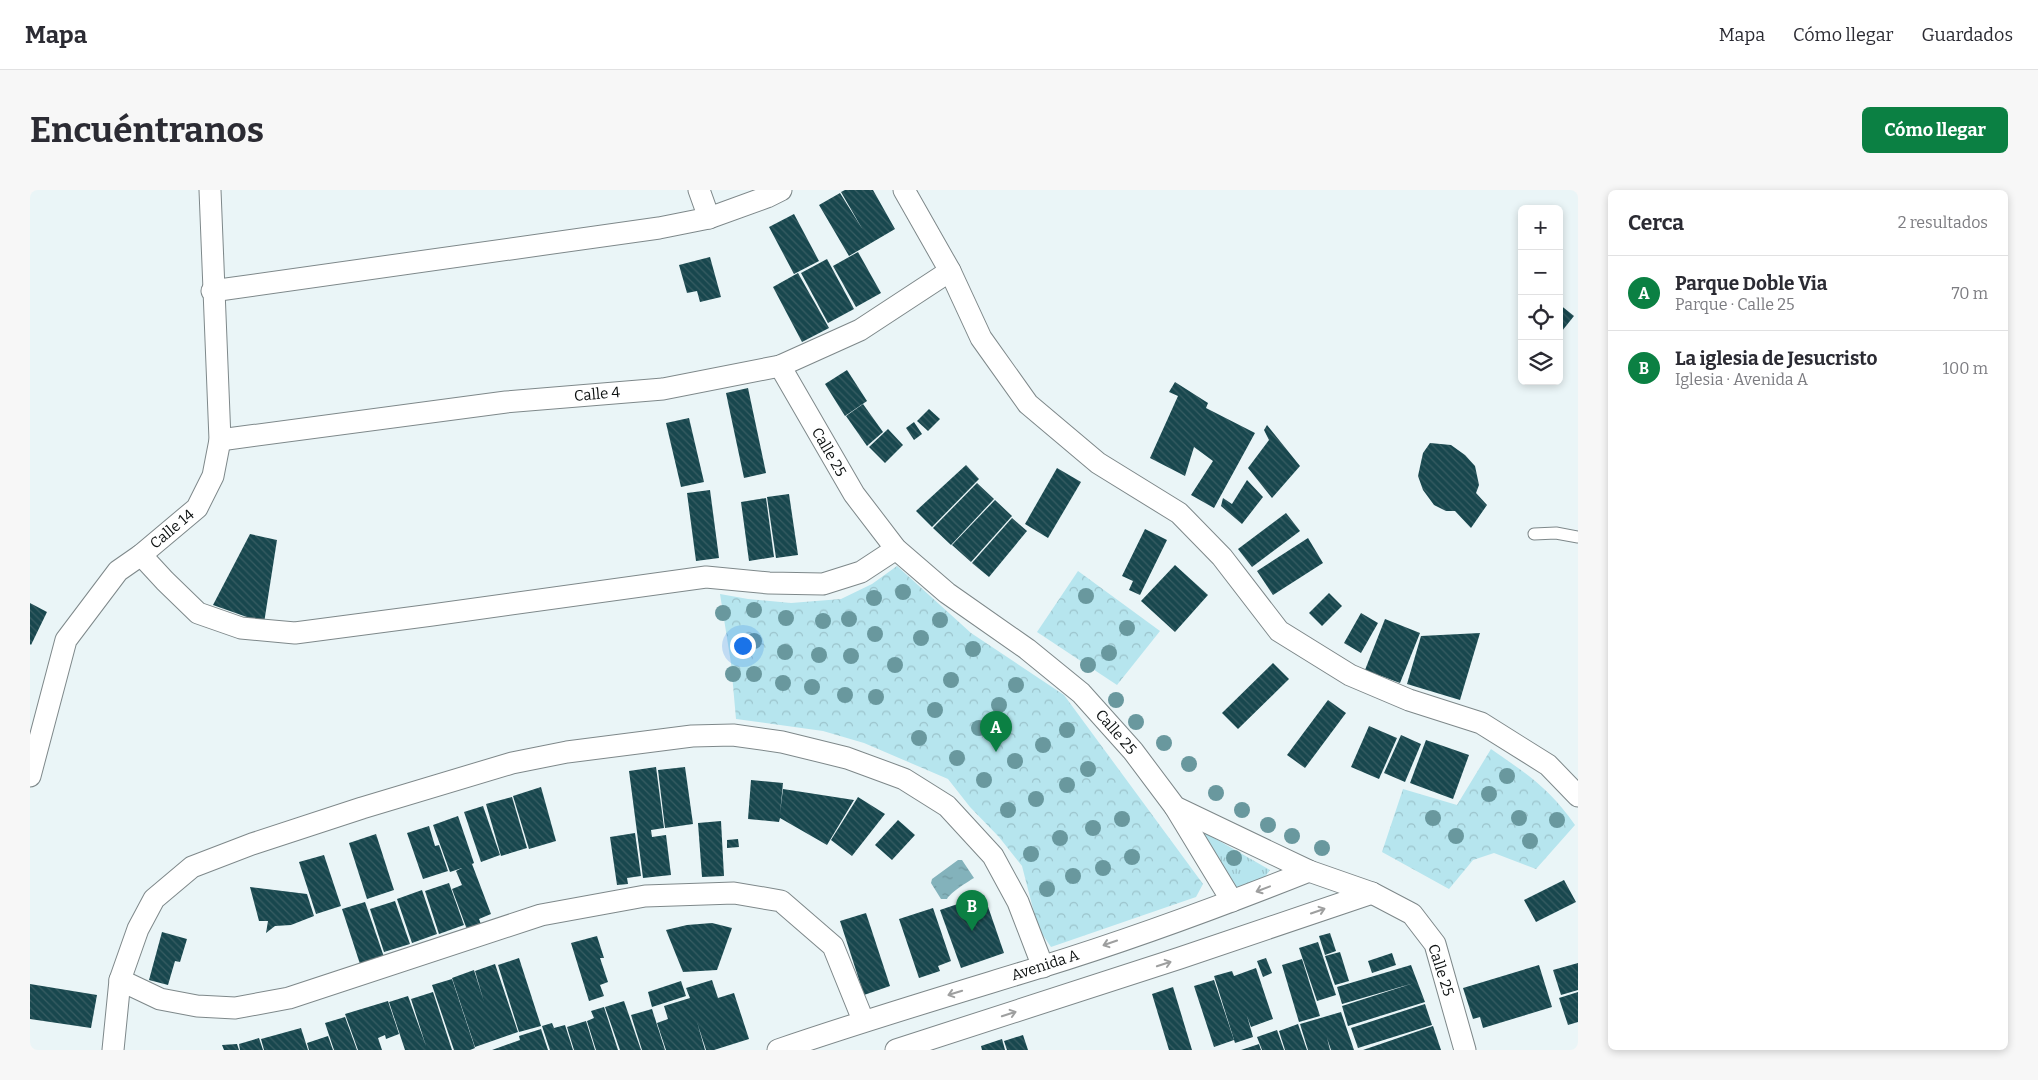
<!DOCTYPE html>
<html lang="es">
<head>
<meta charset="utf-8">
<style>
  body { margin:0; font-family:Bitter,serif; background:#f7f7f7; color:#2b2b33 }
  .controls { position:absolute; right:15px; top:15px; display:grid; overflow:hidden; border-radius:8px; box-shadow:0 2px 8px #0003 }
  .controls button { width:45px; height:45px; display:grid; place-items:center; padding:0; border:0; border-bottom:1px solid #e1e1e2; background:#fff; color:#2b2b33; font:25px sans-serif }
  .you { position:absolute; left:712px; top:455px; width:18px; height:18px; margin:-12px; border:4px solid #fff; border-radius:50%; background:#1a73e8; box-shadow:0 0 0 8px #1a73e833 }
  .badge { display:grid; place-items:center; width:32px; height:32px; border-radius:50%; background:#0b8043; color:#fff; font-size:16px; font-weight:700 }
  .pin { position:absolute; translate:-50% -41px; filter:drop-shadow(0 1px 2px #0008) }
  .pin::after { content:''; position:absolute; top:26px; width:18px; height:15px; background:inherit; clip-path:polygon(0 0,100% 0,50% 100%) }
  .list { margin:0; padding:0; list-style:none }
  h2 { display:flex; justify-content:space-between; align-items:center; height:65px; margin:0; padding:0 20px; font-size:21px }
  h2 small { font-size:16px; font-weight:400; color:#7c7c81 }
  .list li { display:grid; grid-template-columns:32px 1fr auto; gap:15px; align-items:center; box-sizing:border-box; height:75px; padding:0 20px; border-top:1px solid #e1e1e2 }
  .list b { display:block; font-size:19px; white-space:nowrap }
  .list p { margin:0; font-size:16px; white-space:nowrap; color:#7c7c81 }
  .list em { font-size:16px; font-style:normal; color:#7c7c81 }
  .icon { flex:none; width:28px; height:28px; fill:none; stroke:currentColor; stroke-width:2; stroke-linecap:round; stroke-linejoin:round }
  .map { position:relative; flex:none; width:1548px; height:860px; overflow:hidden; border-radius:8px }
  header { display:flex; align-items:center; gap:30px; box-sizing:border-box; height:70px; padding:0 25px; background:#fff; border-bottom:1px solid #e1e1e2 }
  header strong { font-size:24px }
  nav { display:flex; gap:28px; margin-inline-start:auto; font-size:18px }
  .intro { display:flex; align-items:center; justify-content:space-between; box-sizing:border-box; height:120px; padding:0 30px }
  h1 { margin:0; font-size:35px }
  .button { padding:12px 22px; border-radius:8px; background:#0b8043; color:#fff; font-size:18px; font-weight:700 }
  main { display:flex; gap:30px; padding:0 30px }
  aside { flex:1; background:#fff; border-radius:8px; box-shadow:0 2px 8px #0003 }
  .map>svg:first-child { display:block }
</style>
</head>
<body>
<header>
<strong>Mapa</strong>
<nav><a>Mapa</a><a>Cómo llegar</a><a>Guardados</a></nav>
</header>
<div class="intro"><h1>Encuéntranos</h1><a class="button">Cómo llegar</a></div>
<main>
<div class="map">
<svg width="1548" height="860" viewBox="0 0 1548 860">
  <defs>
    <pattern id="grass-tufts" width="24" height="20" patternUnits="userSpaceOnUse" patternTransform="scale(1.25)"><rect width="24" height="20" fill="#b6e5ee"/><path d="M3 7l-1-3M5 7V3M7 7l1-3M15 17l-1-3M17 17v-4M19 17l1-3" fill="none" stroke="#9bc3cb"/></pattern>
    <pattern id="park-crowns" width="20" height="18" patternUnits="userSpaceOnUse" patternTransform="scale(1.25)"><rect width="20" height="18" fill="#b6e5ee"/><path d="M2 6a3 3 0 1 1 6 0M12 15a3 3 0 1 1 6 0" fill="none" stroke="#9bc3cb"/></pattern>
    <pattern id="water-ripples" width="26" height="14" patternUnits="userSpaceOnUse" patternTransform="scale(1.25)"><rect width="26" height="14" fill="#83b2bb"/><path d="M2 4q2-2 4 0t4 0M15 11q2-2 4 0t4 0" fill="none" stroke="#7098a0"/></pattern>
    <pattern id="building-back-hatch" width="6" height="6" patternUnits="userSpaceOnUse" patternTransform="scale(1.25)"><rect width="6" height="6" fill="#18474e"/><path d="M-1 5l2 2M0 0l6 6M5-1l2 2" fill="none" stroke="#385d63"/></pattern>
  </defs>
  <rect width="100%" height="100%" fill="#eaf5f7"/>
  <polygon fill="url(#grass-tufts)" points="1165,637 1240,680 1234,688 1202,700"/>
  <g fill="url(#park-crowns)">
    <polygon points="867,376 941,443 1034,505 1173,694 1166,707 1021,757 1008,738 992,676 969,647 940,617 918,589 834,553 793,541 706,529 701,473 690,404 718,409 761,413 811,409 842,394"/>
    <polygon points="1048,381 1130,441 1087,495 1007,442"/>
    <path d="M1461,559c36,25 58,39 84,76l-39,44 -42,-16 -21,7 -24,29 -67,-37 21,-63 54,16z"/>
  </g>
  <path fill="url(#water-ripples)" d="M928,670h4l12,18c-7,4 -24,15 -27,21h-6l-10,-16 1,-4z"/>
  <g fill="url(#building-back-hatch)">
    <polygon points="815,0 843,0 865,39 819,66 789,15 810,3 833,40 811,2"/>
    <polygon points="764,24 789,71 764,84 739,37"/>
    <polygon points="828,62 851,103 826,117 803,76"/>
    <polygon points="680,67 691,107 670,112 667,101 657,103 649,75"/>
    <polygon points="797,69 824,119 798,133 771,83"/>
    <polygon points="768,83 799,138 772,152 743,97"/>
    <polygon points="1529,114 1544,126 1532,141 1529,139"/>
    <polygon points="817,180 837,211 815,226 795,194"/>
    <polygon points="1145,192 1178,213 1176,218 1225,243 1184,318 1161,305 1183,271 1164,257 1155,286 1120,268 1148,206 1139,202"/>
    <polygon points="718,198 736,283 714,288 696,203"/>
    <polygon points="833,214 853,242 837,256 816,226"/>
    <polygon points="899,219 910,229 898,241 887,231"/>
    <polygon points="659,228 674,292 651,297 636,233"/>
    <polygon points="884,232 892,244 884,250 876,238"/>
    <polygon points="1237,235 1270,276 1242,308 1218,278 1239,250 1234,240"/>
    <polygon points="858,239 873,255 855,273 839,257"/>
    <polygon points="1400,253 1421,255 1435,265 1445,276 1449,295 1446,303 1457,315 1441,338 1425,321 1416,321 1404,315 1393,300 1388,286 1393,263"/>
    <polygon points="936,275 949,289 902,337 886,321"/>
    <polygon points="1027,278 1051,292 1018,348 995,334"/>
    <polygon points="1217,290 1233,307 1212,334 1191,316 1193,308 1202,314"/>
    <polygon points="947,293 964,309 921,355 903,338"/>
    <polygon points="680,300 689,368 666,371 657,303"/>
    <polygon points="759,304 768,365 746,368 737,307"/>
    <polygon points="736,308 744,367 719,371 711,312"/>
    <polygon points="965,310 982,326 941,372 922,355"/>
    <polygon points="1256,323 1270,341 1222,377 1208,359"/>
    <polygon points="982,328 997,341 959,387 942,373"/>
    <polygon points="1115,339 1137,350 1110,405 1099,400 1103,391 1092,386"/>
    <polygon points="220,344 247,350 234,433 183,415"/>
    <polygon points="1278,348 1293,373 1243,405 1227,381"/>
    <polygon points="1145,375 1178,405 1145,442 1111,411"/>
    <polygon points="1299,403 1312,416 1292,436 1279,423"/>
    <polygon points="0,413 17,422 1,455 0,454"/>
    <polygon points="1331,423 1348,433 1331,463 1314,453"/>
    <polygon points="1355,429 1390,443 1370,493 1335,480"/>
    <polygon points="1450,443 1430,510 1377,494 1391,446"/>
    <polygon points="1243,473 1259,489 1208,539 1192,523"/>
    <polygon points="1298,510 1316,523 1275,578 1257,565"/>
    <polygon points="1339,536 1367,548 1349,589 1321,577"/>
    <polygon points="1371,545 1391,554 1375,592 1354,583"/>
    <polygon points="1396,550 1439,565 1423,609 1380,593"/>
    <polygon points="626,577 634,638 621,640 622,647 636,645 641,685 613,688 599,581"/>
    <polygon points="655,577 663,634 635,638 628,580"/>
    <polygon points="721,590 753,593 750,623 753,599 824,610 797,655 750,628 749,632 718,629"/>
    <polygon points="511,597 526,651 499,659 483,606"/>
    <polygon points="482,607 497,658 471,666 456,614"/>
    <polygon points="828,607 855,624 822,666 801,650"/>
    <polygon points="453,616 470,665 451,672 434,622"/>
    <polygon points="428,626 444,673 442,674 461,724 449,729 453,740 439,745 422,699 432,695 426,681 432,678 420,682 403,635"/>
    <polygon points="868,630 885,645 862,670 845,655"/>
    <polygon points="691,631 694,686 672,687 668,633"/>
    <polygon points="399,636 405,656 409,655 418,681 393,689 377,643"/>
    <polygon points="605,643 611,686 597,688 598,694 587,695 580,647"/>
    <polygon points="346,644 364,700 337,709 319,653"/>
    <polygon points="708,649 709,657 697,658 697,650"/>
    <polygon points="294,665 311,716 286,724 269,672"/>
    <polygon points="1534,690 1546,712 1506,732 1494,710"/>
    <polygon points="419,693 434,735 409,744 395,701"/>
    <polygon points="220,697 277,704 284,726 261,735 245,736 236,743 238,731 229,731"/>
    <polygon points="392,700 407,744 382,753 367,709"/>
    <polygon points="954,705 974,763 931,778 910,720"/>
    <polygon points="365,711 380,754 354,762 340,719"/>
    <polygon points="335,712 354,767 330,774 312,719"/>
    <polygon points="903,718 921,771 908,776 910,781 889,788 869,729"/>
    <polygon points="836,723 860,796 834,805 810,731"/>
    <polygon points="682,733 702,738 687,780 653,782 636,740 657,735"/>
    <polygon points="132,742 157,749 150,772 145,771 138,795 119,790"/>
    <polygon points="1300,743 1306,761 1295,765 1289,746"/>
    <polygon points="567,746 574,768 570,768 578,792 570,795 574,806 559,811 541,753"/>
    <polygon points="1288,752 1306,805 1287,811 1269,758"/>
    <polygon points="1310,762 1319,791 1305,795 1295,766"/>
    <polygon points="1362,763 1366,775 1342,783 1338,771"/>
    <polygon points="489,768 511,836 489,842 468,775"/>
    <polygon points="1236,768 1242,783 1233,787 1227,771"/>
    <polygon points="1272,769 1290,826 1269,832 1252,775"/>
    <polygon points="1548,773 1548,800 1531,805 1523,780"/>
    <polygon points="465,774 488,842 445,857 422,788 444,780 454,812 445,781"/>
    <polygon points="1381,775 1395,812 1318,836 1312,816 1384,793 1312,814 1307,797"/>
    <polygon points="1509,775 1522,817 1453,838 1450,827 1443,829 1433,798"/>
    <polygon points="1226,778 1243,829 1221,837 1217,826 1223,847 1205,853 1184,786 1202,781 1204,786"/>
    <polygon points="422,789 445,858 440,860 424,860 402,795"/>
    <polygon points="682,790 688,808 704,803 719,849 684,860 676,860 667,832 675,860 636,860 627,833 638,829 634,816 660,808 656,798"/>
    <polygon points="1184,790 1204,850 1184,857 1164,796"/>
    <polygon points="651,791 656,806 622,817 618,802"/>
    <polygon points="0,794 67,805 61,838 0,829"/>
    <polygon points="1143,797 1162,860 1139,860 1122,804"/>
    <polygon points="403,802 422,860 375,860 359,812 378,806 396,856 381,809"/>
    <polygon points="1548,802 1548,832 1538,835 1529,808"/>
    <polygon points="358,811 369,844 356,849 355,845 348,848 352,860 328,860 315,824"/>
    <polygon points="594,811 611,860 590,860 575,817"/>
    <polygon points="1395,814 1402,835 1328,858 1321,838"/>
    <polygon points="574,817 588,860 566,860 557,831 564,828 561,821"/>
    <polygon points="622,819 635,860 612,860 601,825"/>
    <polygon points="1311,822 1324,860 1301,860 1297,848 1300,860 1278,860 1270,834"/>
    <polygon points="315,827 327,860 304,860 295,833"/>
    <polygon points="556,831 565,860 544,860 537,837"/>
    <polygon points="522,833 524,838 535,835 543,860 520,860 512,836"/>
    <polygon points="1268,834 1277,860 1255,860 1249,841"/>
    <polygon points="1403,836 1411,860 1333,860"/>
    <polygon points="271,838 278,860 234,860 231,849"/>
    <polygon points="511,839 518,860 462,860 490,850 489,846"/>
    <polygon points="1247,840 1254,860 1232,860 1227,847"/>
    <polygon points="993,845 998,860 977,860 974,851"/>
    <polygon points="298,846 303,860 279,860 277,853"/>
    <polygon points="229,848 233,860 210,860 209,854"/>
    <polygon points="972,849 975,860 952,860 951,856"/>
    <polygon points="207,854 209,860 194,860 192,855"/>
    <polygon points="1229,854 1231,860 1211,860"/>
  </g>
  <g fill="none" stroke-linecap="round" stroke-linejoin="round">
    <g stroke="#7e888a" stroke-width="13">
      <polyline id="lane" points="1504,344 1526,343 1548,347"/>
    </g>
    <g stroke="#7e888a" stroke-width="23">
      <g id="street">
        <polyline points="669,0 679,28"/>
        <polyline points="874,0 920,81 951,148 998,214 1068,273 1149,323 1192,367 1249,441 1320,485 1379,510 1451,533 1518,575 1548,606"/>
        <polyline points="182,101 629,38 679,28 737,7 751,0"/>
        <polyline points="750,176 824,304 866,359 917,403 997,459 1051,503 1103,561 1145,617 1279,681 1342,703 1382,724 1405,754 1435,860"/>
        <polyline points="190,250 476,212 633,199 750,176 830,140 920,81"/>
        <polyline points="111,365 135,391 168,423 211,438 265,443 402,425 676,387 739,393 793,394 831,382 866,359"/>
        <polyline points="0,586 36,450 88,381 111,365 167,318 183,286 190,250 180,0"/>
        <polyline points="1145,617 1202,711"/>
        <polyline points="90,790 130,809 167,816 205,818 259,808 511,725 615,706 704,703 751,711 803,756 833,830"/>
        <polyline points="83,860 90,790 108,739 124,709 162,677 222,654 332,618 482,573 537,562 662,546 703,545 752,552 817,568 874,589 917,616 963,666 988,712 1013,777"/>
        <path d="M748,860c87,-30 175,-56 263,-83 91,-28 180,-61 268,-96"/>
        <polyline points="866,860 1150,768 1342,703"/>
      </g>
    </g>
    <use href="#lane" stroke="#fff" stroke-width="11"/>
    <use href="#street" stroke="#fff" stroke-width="21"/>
  </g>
  <g fill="#69989e">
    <circle cx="873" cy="402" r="8"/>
    <circle cx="1056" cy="406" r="8"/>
    <circle cx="844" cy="408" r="8"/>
    <circle cx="724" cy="420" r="8"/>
    <circle cx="693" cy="423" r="8"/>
    <circle cx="756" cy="428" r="8"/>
    <circle cx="819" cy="429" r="8"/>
    <circle cx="910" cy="430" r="8"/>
    <circle cx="793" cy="431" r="8"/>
    <circle cx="1097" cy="438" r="8"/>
    <circle cx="845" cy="444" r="8"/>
    <circle cx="891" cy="448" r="8"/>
    <circle cx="724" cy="451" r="8"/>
    <circle cx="943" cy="459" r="8"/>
    <circle cx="755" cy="462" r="8"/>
    <circle cx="1079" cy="463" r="8"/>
    <circle cx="789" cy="465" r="8"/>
    <circle cx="821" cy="466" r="8"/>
    <circle cx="865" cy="475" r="8"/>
    <circle cx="1058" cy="475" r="8"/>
    <circle cx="703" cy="484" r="8"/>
    <circle cx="724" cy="484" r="8"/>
    <circle cx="921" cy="490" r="8"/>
    <circle cx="753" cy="493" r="8"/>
    <circle cx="986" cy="495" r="8"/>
    <circle cx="782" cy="497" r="8"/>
    <circle cx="815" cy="505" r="8"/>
    <circle cx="846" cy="507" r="8"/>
    <circle cx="1086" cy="510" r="8"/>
    <circle cx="969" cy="515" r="8"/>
    <circle cx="905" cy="520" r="8"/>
    <circle cx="1106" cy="532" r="8"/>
    <circle cx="949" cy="538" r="8"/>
    <circle cx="1037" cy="540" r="8"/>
    <circle cx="889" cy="548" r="8"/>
    <circle cx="1134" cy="553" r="8"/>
    <circle cx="1013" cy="555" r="8"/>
    <circle cx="927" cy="568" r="8"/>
    <circle cx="985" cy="571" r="8"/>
    <circle cx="1159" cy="574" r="8"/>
    <circle cx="1058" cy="579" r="8"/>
    <circle cx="1477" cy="586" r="8"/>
    <circle cx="954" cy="590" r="8"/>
    <circle cx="1037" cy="595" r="8"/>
    <circle cx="1186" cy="603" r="8"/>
    <circle cx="1459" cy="604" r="8"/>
    <circle cx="1006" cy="609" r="8"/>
    <circle cx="978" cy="620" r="8"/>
    <circle cx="1212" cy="620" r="8"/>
    <circle cx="1403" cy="628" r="8"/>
    <circle cx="1489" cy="628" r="8"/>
    <circle cx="1092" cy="629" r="8"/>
    <circle cx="1527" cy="630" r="8"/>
    <circle cx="1238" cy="635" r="8"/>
    <circle cx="1063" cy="638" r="8"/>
    <circle cx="1262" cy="646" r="8"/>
    <circle cx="1426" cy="646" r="8"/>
    <circle cx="1030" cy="648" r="8"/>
    <circle cx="1500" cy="651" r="8"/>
    <circle cx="1292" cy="658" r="8"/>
    <circle cx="1001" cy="664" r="8"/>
    <circle cx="1102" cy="667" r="8"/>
    <circle cx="1204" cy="668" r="8"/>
    <circle cx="1073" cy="678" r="8"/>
    <circle cx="1043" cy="686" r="8"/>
    <circle cx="1017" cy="699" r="8"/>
  </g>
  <defs><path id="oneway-shaft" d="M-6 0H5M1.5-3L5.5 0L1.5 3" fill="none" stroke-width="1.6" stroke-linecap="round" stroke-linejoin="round" transform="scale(1.25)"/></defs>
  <g stroke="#9e9f9f">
    <use href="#oneway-shaft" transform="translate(1233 699) rotate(159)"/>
    <use href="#oneway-shaft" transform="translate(1288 721) rotate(-19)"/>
    <use href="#oneway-shaft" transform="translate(1080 753) rotate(161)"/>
    <use href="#oneway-shaft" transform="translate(1134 774) rotate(-18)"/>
    <use href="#oneway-shaft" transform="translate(925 803) rotate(163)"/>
    <use href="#oneway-shaft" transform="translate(979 824) rotate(-18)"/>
  </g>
  <g text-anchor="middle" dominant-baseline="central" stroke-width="5" stroke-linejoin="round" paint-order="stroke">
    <g font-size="15" fill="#0c1010" stroke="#fff">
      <text transform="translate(567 204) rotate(-5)">Calle 4</text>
      <text transform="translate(799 262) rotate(60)">Calle 25</text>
      <text transform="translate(142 339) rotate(-40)">Calle 14</text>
      <text transform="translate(1086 542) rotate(49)">Calle 25</text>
      <text transform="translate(1015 775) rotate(-18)">Avenida A</text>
      <text transform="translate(1411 780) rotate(72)">Calle 25</text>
    </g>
  </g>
</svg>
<div class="controls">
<button>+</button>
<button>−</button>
<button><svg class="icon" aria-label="locate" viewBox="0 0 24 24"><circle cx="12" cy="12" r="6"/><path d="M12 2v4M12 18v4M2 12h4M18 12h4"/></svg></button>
<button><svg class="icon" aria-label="layers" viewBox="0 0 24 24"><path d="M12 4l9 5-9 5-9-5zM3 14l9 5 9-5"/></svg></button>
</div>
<div class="you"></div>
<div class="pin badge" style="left:966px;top:562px">A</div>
<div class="pin badge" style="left:942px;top:741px">B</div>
</div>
<aside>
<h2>Cerca<small>2 resultados</small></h2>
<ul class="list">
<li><span class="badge">A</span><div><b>Parque Doble Via</b><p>Parque · Calle 25</p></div><em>70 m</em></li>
<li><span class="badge">B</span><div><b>La iglesia de Jesucristo</b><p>Iglesia · Avenida A</p></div><em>100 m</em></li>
</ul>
</aside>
</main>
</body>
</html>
